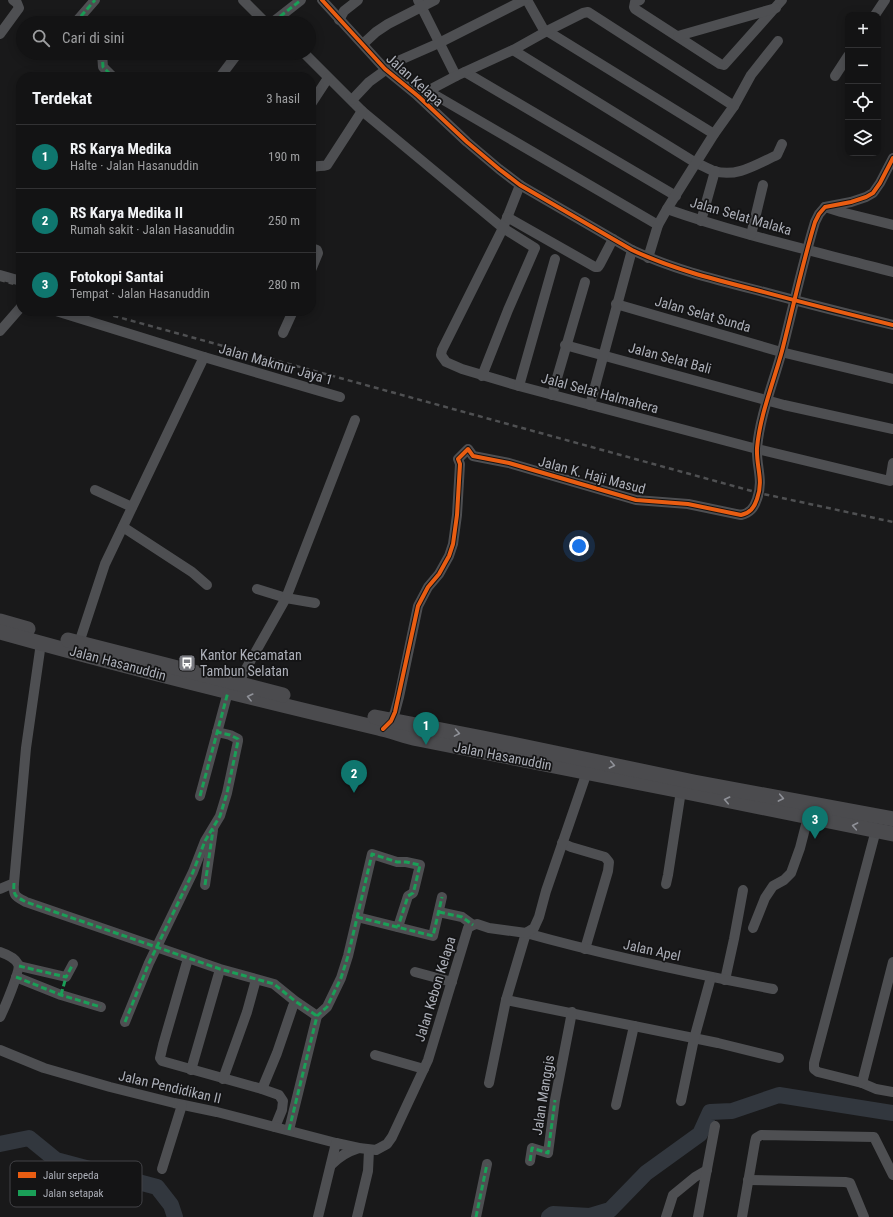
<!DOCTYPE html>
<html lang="id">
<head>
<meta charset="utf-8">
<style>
  body { margin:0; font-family:"Roboto Condensed",sans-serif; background:#202022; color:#f1f3f6 }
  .controls { position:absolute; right:12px; top:12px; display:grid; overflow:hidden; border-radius:8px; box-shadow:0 2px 10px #0003 }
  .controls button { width:36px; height:36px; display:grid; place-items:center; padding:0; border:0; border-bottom:1px solid #323234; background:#131314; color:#f1f3f6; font:20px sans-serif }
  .you { position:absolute; left:579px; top:546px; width:14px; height:14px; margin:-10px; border:3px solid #fff; border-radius:50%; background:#1a73e8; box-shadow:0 0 0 6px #1a73e833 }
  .badge { display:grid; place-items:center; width:26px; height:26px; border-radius:50%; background:#0f766e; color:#fff; font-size:13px; font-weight:700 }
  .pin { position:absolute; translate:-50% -33px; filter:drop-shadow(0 1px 2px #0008) }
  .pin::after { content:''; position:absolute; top:21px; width:14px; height:12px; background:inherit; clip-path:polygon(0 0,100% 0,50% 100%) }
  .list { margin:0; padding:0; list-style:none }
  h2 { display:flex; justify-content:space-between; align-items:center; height:52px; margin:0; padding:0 16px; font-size:17px }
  h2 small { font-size:13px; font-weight:400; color:#9d9ea0 }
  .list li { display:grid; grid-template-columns:26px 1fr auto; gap:12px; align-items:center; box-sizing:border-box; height:64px; padding:0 16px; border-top:1px solid #323234 }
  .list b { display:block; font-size:15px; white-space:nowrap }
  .list p { margin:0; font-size:13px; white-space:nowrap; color:#9d9ea0 }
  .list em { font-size:13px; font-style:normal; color:#9d9ea0 }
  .icon { flex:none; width:22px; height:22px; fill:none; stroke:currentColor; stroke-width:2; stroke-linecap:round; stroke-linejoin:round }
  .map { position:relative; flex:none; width:893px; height:1217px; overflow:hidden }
  .search { position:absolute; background:#131314; box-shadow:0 2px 10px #0003; left:16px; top:16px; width:300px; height:44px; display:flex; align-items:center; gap:10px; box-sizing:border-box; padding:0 14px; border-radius:22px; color:#9d9ea0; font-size:15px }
  .panel { position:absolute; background:#131314; box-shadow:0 2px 10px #0003; left:16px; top:72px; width:300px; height:244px; border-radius:16px }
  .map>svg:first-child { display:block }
</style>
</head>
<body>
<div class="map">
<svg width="893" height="1217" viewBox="0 0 893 1217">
  <rect width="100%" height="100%" fill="#19191a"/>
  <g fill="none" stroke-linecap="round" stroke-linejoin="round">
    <g stroke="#32373e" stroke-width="16">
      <polyline points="0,1144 29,1138 56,1160 157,1187 171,1205 175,1217"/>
      <polyline points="549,1217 553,1214 590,1216 610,1210 646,1173 700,1134 710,1112 732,1111 779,1095 893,1113"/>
    </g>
    <g stroke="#4e4f52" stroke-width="10">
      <polyline points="243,0 265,22 273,22 301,0"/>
      <path d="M322,0l63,69 33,27 49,46 32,27 21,16 112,65c40,19 85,30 128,41 44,12 88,23 133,34"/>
      <polyline points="418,0 456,76"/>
      <polyline points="527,0 545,32"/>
      <polyline points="640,0 635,2 634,7 635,9 720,64 724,65 782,0"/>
      <polyline points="875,15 885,0"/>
      <polyline points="339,20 344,11 358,0"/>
      <polyline points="75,23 95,0"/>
      <polyline points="547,31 714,134"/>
      <polyline points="0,34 19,8 17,3 13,0"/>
      <polyline points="678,36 776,8"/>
      <polyline points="363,44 376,32 388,24 435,0"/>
      <path d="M513,50l183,113c6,2 12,6 18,8 23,7 43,-7 63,-16l5,-11"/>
      <polyline points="102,53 103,67 113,77"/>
      <polyline points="304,53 362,111 503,228 535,248 508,310 482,376"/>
      <polyline points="465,72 676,196"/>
      <polyline points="835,76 848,56"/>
      <polyline points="220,77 238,53"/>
      <polyline points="428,91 658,225"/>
      <polyline points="418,96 456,76 513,50 547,31 583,13 588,12 734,106"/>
      <polyline points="352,100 369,82 398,61 439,43 524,0"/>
      <polyline points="311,104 328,78"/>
      <path d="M311,168c5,-3 10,-1 16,-3l35,-54"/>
      <polyline points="520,185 503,228 442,350 441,355 446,362 462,369 519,386 757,449 890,481 893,463"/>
      <polyline points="825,207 841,212 893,225"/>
      <path d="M667,209c74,26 151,43 226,63"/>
      <polyline points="507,217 595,267 598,267 600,264 613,239"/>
      <polyline points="701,221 715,171"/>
      <polyline points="751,235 763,185"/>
      <polyline points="311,248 317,250 318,253 311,270"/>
      <polyline points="648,258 658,225 667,209 714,134 734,106 751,75 778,41"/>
      <polyline points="0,275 21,281"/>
      <polyline points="616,304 781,352 893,379"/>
      <polyline points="56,311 204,357 340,397"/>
      <polyline points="0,331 21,307"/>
      <polyline points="283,333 293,311"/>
      <polyline points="565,345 784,405 893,429"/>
      <polyline points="519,386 555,259"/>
      <polyline points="552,395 585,282"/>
      <polyline points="590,405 632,250"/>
      <polyline points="95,490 132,507"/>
      <polyline points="123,527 192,572 207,585"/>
      <polyline points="257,589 286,598 315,603"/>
      <polyline points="79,643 105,564 204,357"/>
      <polyline points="238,683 286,598 355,420"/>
      <path d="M388,725l3,-4 4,-9 4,-15 19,-91 10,-19 11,-13 10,-18 4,-12 4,-29 3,-51 -2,-5 10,-10 5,7 36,7 127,37 52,4 53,11c9,-2 13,-7 16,-16 7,-19 -1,-32 0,-51 3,-33 16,-64 25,-97 11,-43 20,-86 33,-129l4,-8 6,-7 26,-5 15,-5 7,-4 7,-10 13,-25"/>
      <polyline points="200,796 228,692"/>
      <polyline points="876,830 814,1063 814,1069 818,1072 862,1083 876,1089 893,1092"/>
      <polyline points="562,843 571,847 605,857 609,862 608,871 585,949"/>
      <path d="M14,883c-1,13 1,13 12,19l194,67 54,15 21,17 22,15"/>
      <polyline points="666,884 668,875 681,791"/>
      <polyline points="205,885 213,830"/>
      <polyline points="0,889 14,883 26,748 41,643"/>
      <polyline points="439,912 462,917 473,925"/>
      <polyline points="357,917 433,936 442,897"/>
      <polyline points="753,928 765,898 773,886 784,880 791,873 800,848 808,817"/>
      <path d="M0,952c6,2 15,6 18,12 3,6 -14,45 -18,53"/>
      <polyline points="187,962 163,1045 160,1058 162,1061 262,1089 279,1095 283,1101 282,1110 275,1127"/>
      <polyline points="19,966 66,977 73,964"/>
      <polyline points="415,972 452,982"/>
      <polyline points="16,977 61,995 101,1007"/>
      <polyline points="725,980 734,939 743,890"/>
      <polyline points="506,1000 718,1043 779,1058"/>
      <polyline points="125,1022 149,963 193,872 205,841 220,816 227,793 238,741 238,739 230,735 217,732"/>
      <polyline points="0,1050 44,1068 110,1087 174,1103 217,1112 336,1143"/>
      <polyline points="375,1055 424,1069"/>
      <polyline points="191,1070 219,973"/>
      <polyline points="223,1079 247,1012 255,983"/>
      <path d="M489,1083l17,-83 20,-67c82,23 164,40 247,56"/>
      <polyline points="862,1083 893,962"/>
      <polyline points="262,1089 277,1053 293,1006"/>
      <polyline points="681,1101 694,1039 711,977"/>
      <polyline points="616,1105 634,1026"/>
      <polyline points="289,1130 317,1016 327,1007 341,978 348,956 372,854 397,862 406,862 420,865 414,890 413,893 408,896 398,927"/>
      <polyline points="530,1161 532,1148 548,1153 555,1100 572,1012"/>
      <path d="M331,1165c9,-9 16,-13 28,-17"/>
      <polyline points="162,1169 182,1105"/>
      <polyline points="748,1180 845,1182 850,1183 864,1217"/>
      <polyline points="318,1217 336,1143 359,1148 376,1150 387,1144 392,1137 428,1060 468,928 473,925 477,924 489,928 526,933 534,928 539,917 546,891 589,766"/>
      <polyline points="357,1217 368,1171 369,1150"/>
      <polyline points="476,1217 487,1164"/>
      <polyline points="666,1217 673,1195 695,1177 707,1170"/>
      <polyline points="698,1217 715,1126"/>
      <polyline points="742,1217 755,1142 756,1138 761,1135 874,1137 893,1175"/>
    </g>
    <g stroke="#4b4b4e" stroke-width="15">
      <polyline points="0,621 28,629"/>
      <path d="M0,632c125,35 251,66 378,96 13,3 27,8 40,11l263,52 212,43"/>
      <polyline points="68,640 283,695"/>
      <polyline points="375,717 483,738 694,782 893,819"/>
    </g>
    <g stroke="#4f5052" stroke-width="2.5" stroke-dasharray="5 4" stroke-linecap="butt">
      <polyline points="0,280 21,286"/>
      <polyline points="96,311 759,493 893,522"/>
    </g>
    <g stroke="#1a9f57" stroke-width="3" stroke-dasharray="6 3" stroke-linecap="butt">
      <polyline points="273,22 301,0"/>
      <polyline points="75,23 95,0"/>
      <polyline points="102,53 103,67 113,77"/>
      <polyline points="200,796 228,692"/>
      <path d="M14,883c-1,13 1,13 12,19l194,67 54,15 21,17 22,15"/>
      <polyline points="205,885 213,830"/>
      <polyline points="439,912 462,917 473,925"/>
      <polyline points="357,917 433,936 442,897"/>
      <polyline points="19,966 66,977 73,964"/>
      <polyline points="16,977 61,995 101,1007"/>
      <polyline points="61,995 66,977"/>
      <polyline points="125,1022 149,963 193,872 205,841 220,816 227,793 238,741 238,739 230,735 217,732"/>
      <polyline points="289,1130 317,1016 327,1007 341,978 348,956 372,854 397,862 406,862 420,865 414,890 413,893 408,896 398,927"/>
      <polyline points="530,1161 532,1148 548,1153 555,1100"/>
      <polyline points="476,1217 487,1164"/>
    </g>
    <g stroke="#141415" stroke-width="6">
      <g id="cycleway">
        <path d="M322,0l63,69 33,27 49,46 32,27 21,16 112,65c40,19 85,30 128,41 44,12 88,23 133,34"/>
        <path d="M383,729l8,-8 4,-9 23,-106 10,-19 11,-13 10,-18 4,-12 4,-29 3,-51 -2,-5 10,-10 5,7 36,7 127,37 52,4 53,11c9,-2 13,-7 16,-16 7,-19 -1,-32 0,-51 3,-33 16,-64 25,-97 11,-43 20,-86 33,-129l4,-8 6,-7 26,-5 15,-5 7,-4 7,-10 13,-25"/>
      </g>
    </g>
    <use href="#cycleway" stroke="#e95d12" stroke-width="4"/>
  </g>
  <defs><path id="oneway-chevron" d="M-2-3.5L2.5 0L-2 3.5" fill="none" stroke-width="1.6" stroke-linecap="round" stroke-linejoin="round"/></defs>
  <g stroke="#8f9198">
    <use href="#oneway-chevron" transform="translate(250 697) rotate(-166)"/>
    <use href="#oneway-chevron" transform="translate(457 733) rotate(10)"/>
    <use href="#oneway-chevron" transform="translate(612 765) rotate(12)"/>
    <use href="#oneway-chevron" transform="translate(781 798) rotate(11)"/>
    <use href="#oneway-chevron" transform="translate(727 800) rotate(-168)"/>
    <use href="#oneway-chevron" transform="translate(855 826) rotate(-169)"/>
  </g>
  <defs>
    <g id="bus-square" transform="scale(0.9)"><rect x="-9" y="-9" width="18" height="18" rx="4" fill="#797a81" stroke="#141415"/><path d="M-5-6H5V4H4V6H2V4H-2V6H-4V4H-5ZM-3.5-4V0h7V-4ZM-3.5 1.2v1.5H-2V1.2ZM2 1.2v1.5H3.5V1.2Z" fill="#fff"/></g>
  </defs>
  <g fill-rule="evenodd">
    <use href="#bus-square" x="187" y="663"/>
  </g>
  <g text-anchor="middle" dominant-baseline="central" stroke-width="3.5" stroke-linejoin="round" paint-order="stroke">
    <g font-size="14" fill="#acafb8" stroke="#141415">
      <text transform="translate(415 80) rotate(42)">Jalan Kelapa</text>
      <text transform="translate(741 216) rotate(16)">Jalan Selat Malaka</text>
      <text transform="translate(703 314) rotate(16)">Jalan Selat Sunda</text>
      <text transform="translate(670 358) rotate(15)">Jalan Selat Bali</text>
      <text transform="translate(276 364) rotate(16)">Jalan Makmur Jaya 1</text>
      <text transform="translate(600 393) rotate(15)">Jalal Selat Halmahera</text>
      <text transform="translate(592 475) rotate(15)">Jalan K. Haji Masud</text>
      <text transform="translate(118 663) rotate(15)">Jalan Hasanuddin</text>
      <text transform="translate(503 756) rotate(11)">Jalan Hasanuddin</text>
      <text transform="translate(652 950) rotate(12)">Jalan Apel</text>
      <text transform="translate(435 989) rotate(-73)">Jalan Kebon Kelapa</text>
      <text transform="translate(170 1087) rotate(13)">Jalan Pendidikan II</text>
      <text transform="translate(543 1095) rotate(-81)">Jalan Manggis</text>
    </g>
    <g font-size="14" fill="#acafb8" stroke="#141415" text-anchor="start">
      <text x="200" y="655">Kantor Kecamatan<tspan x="200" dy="16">Tambun Selatan</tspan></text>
    </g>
  </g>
  <rect x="10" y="1161" width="132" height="46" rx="6" fill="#141415" stroke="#424246" stroke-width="1"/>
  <rect x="18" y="1172" width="18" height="6" fill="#e95d12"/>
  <rect x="18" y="1190" width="18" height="6" fill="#1a9f57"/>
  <g font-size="11" fill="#acafb8">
    <text x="43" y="1179">Jalur sepeda</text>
    <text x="43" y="1197">Jalan setapak</text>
  </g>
</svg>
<div class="controls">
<button>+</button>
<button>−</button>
<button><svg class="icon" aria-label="locate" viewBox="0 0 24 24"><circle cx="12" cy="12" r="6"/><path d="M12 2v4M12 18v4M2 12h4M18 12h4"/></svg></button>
<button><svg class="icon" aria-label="layers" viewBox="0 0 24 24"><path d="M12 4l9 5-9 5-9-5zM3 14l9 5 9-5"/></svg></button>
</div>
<div class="you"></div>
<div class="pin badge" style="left:426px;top:745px">1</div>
<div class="pin badge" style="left:354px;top:793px">2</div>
<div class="pin badge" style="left:815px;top:839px">3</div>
<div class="search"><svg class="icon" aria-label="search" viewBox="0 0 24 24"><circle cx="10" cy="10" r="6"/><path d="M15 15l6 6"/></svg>Cari di sini</div>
<section class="panel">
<h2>Terdekat<small>3 hasil</small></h2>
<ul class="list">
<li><span class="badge">1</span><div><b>RS Karya Medika</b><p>Halte · Jalan Hasanuddin</p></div><em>190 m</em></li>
<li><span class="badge">2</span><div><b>RS Karya Medika II</b><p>Rumah sakit · Jalan Hasanuddin</p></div><em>250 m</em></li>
<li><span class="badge">3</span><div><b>Fotokopi Santai</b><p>Tempat · Jalan Hasanuddin</p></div><em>280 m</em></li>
</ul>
</section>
</div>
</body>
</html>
